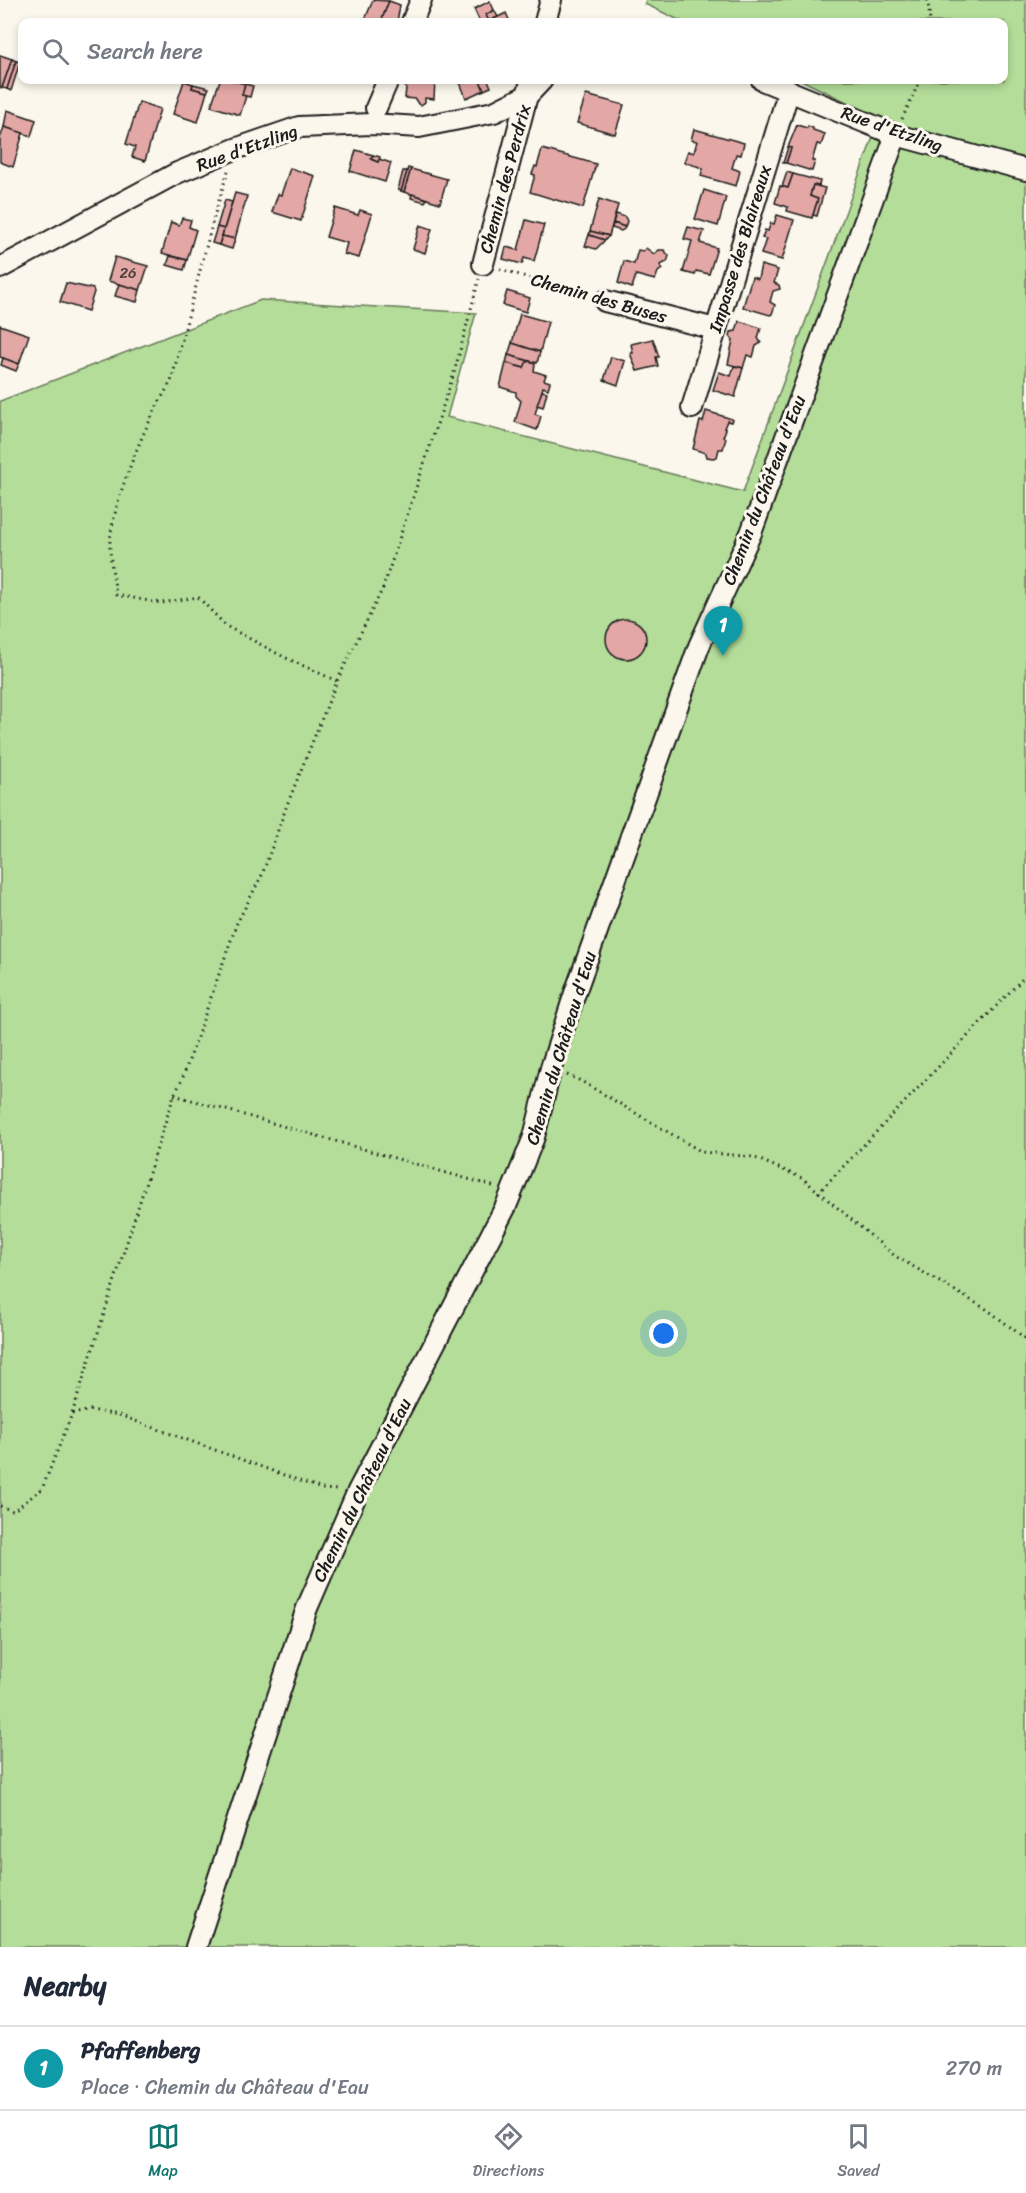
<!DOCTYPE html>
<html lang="en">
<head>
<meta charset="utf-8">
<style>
  body { margin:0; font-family:Sriracha,sans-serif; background:#f6f6f7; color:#1f2937 }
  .you { position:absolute; left:664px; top:1334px; width:21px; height:21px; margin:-15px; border:4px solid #fff; border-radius:50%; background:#1a73e8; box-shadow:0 0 0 9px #1a73e833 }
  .badge { display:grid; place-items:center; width:39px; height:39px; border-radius:50%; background:#0f766e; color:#fff; font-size:20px; font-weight:700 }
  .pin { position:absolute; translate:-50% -50px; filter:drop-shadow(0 2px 3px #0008) }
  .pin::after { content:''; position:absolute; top:32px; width:21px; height:18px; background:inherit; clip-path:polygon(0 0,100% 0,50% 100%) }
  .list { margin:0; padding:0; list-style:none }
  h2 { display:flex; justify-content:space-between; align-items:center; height:78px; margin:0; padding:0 24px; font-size:26px }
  h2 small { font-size:20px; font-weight:400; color:#747a83 }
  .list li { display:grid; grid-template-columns:39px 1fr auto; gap:18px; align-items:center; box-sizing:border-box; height:84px; padding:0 24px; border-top:2px solid #e0e1e3 }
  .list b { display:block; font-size:22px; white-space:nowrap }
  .list p { margin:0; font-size:20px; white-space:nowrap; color:#747a83 }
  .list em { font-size:20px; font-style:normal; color:#747a83 }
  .icon { flex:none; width:33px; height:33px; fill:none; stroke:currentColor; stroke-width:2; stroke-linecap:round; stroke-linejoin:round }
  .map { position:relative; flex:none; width:1026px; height:1947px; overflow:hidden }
  .search { position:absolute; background:#fff; box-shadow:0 3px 9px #0003; left:18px; right:18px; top:18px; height:66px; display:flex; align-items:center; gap:15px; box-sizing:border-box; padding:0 21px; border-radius:12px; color:#747a83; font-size:22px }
  .sheet { height:162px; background:#fff }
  nav { display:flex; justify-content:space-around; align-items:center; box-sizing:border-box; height:84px; border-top:2px solid #e0e1e3; background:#fff; font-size:16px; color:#747a83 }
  nav a { display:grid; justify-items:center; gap:3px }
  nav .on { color:#0f766e }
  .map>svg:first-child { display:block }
</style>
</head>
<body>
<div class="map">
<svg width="1026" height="1947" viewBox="0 0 1026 1947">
  <rect width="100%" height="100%" fill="#fbf7ec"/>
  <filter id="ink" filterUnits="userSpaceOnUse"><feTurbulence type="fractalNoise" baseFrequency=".0167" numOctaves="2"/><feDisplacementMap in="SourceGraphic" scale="12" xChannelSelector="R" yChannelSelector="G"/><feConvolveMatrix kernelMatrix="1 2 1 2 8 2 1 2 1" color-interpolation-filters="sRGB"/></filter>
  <g filter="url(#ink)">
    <polygon fill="#b3dd99" stroke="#687c5a" stroke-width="1.5" points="646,0 1026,0 1026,1947 0,1947 0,401 261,300 476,313 447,417 743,492 880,118 801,80 1004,80 1004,22 683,22 645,4"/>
    <g fill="#e3a8a6" stroke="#1c1c1c" stroke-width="1.5">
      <polygon points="373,0 389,1 381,22 364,22"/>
      <polygon points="389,1 400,5 397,22 381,22"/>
      <polygon points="490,1 494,10 486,15 489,21 480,22 474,9"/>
      <polygon points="494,10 498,17 489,21 486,15"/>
      <polygon points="506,13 510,22 487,22 498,17"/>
      <polygon points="0,55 12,59 2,88 0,87"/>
      <polygon points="12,59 16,61 7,89 2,88"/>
      <polygon points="16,61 20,62 11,91 7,89"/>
      <polygon points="220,80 231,80 245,84 242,95 246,96 240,115 211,106"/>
      <polygon points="406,80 435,80 434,99 425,98 425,102 421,105 418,104 415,99 405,98 406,88 402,84"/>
      <polygon points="459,80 480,80 484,90 466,98"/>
      <polygon points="480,80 488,80 491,87 484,90"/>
      <polygon points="184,81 193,84 192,88 207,92 198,122 173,114"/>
      <polygon points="193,84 209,88 207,92 192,88"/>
      <polygon points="245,84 253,86 250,97 242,95"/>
      <polygon points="586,95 624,105 615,134 577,123"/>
      <polygon points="139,102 160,109 145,161 132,157 135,147 126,144"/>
      <polygon points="7,110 36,120 31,136 4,127"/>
      <polygon points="797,125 807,128 808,126 813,128 813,130 825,134 821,145 817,144 812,161 815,161 812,171 786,163 791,148 788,147"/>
      <polygon points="4,127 23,133 13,167 0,162 0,139"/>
      <polygon points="694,129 744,143 741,155 736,154 732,168 740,171 736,186 701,176 703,168 684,162 688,151 694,153 697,141 691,140"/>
      <polygon points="788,147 791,148 786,163 783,163"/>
      <polygon points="542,149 596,164 583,208 530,192 535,175 532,174 535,166 537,167"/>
      <polygon points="356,150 373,155 371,159 378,162 379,159 391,163 385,182 350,171"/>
      <polygon points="373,155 380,157 378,162 371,159"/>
      <polygon points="290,168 315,176 301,221 272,212 278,194 281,195"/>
      <polygon points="408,168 411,169 404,192 401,191"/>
      <polygon points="411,169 447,179 440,203 404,192"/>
      <polygon points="403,171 407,171 401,191 398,190"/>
      <polygon points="787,172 793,174 788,188 782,187"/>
      <polygon points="793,174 820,181 819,186 813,185 810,196 818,199 812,218 787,211 788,207 775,203 780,186 788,188"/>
      <polygon points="813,185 825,188 817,216 813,215 818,199 810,196"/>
      <polygon points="704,190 726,197 718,226 695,219"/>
      <polygon points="235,193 247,196 235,239 222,236"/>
      <polygon points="412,194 427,199 425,202 411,198"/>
      <polygon points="599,199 618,205 609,236 590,231"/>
      <polygon points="225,200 232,202 224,229 217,227"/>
      <polygon points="335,208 358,215 360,210 372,214 359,258 344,254 347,243 326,237"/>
      <polygon points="616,214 625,217 627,221 625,227 613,223"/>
      <polygon points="777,215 794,220 782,260 761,254 766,239 762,238 765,230 768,231 771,223 774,224"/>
      <polygon points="182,218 191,220 189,227 196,230 187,260 162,253 171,222 179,225"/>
      <polygon points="526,220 544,225 534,261 524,258 522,264 503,259 506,247 518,250"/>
      <polygon points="613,223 625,227 624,229 621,231 612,228"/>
      <polygon points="420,225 432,229 425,253 413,249"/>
      <polygon points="217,227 224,229 219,245 212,243"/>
      <polygon points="688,227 704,231 700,243 717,248 709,274 696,271 695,275 683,272 692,241 684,239"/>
      <polygon points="590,231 609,236 605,240 589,235"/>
      <polygon points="589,235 605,240 596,249 585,246"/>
      <polygon points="222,236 235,239 232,249 219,245"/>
      <polygon points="646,248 654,254 659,250 664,250 669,256 667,262 660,265 662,269 658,272 655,280 636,275 632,288 618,283 624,261 634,264 638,250 643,251"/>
      <polygon points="170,256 187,260 184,270 167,265"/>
      <polygon points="115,257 148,266 140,290 108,281"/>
      <polygon points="761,265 778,270 774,283 779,285 780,289 773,291 770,302 775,305 772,314 770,315 743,307 752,277 758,279"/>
      <polygon points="66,283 93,289 94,292 88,311 60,302"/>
      <polygon points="119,284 140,290 137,302 115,296"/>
      <polygon points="507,291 530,298 526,312 503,305"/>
      <polygon points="520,314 548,322 540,352 512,343"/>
      <polygon points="739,321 761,328 758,338 761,343 756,346 753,357 747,355 743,368 728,364 733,340 730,336 731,332 736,331"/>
      <polygon points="0,325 29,335 19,364 0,357"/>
      <polygon points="653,339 659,357 656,357 658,366 637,371 630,353 633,353 631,344"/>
      <polygon points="512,343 540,352 537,363 508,355"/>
      <polygon points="508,355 529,361 524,368 506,363"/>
      <polygon points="611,357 625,361 618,385 604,380"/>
      <polygon points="3,358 19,364 16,371 1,365"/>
      <polygon points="529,361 535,364 534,371 546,375 544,380 550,382 548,389 543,387 535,414 541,416 537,430 515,422 521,401 516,396 516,392 500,387 506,363 524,368 526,363"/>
      <polygon points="734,366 743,368 735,397 713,390 719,372 731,376"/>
      <polygon points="542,391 547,392 543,407 537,405"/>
      <polygon points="706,411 732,419 731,422 727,421 724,428 726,429 723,437 726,438 723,449 719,449 717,457 713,458 707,457 706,453 693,449 700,421 703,422"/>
      <circle cx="626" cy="639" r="20"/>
    </g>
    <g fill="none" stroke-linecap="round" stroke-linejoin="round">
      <g stroke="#1c1c1c" stroke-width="24">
        <g id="minor">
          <polyline points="412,22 421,0"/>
          <polyline points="545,22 551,0"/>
          <polyline points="762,80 896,135 1026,170"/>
          <polyline points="376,108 388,80"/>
          <polyline points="483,264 529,88"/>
          <polyline points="0,268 177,173 235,149 299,127 371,124 419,127 494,112 528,95 542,80"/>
          <polyline points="605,301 715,329"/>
          <polyline points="692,408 789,90"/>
          <polyline points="196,1947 307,1608 358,1491 506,1206 534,1137 551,1068 575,993 699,646 751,533 896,135"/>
        </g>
      </g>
      <g stroke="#1c1c1c" stroke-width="3" stroke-dasharray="1.5 4.5" stroke-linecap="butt">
        <polyline points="928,0 930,22"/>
        <polyline points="902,119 920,80"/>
        <path d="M228,171l-14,46 -43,165c-24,37 -56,113 -61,158 -1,17 4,37 6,55l45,8 37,-6 28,29 58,31 53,24"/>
        <polyline points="500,269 589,296"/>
        <polyline points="567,1075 581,1081 702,1152 753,1157 802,1178 895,1256 988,1310 1026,1339"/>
        <polyline points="174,1095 496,1187"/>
        <polyline points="818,1193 1026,975"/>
        <polyline points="72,1414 91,1410 119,1415 322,1489 338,1490"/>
        <polyline points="0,1506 13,1511 42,1489 72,1414 174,1095 182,1080 237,923 262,875 287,805 337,681 383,588 454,373 479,279"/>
      </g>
      <use href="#minor" stroke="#fbf7ec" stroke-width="20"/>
    </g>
  </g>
  <g text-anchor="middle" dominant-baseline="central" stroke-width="6" stroke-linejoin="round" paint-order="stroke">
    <g font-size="15" fill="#4e3f3e">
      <text x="128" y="273">26</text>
    </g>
    <g font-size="18" fill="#1c1c1c" stroke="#fbf7ec">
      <text transform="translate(892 129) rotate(19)">Rue d'Etzling</text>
      <text transform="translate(247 148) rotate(-20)">Rue d'Etzling</text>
      <text transform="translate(505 179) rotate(-75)">Chemin des Perdrix</text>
      <text transform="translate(740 249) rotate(-73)">Impasse des Blaireaux</text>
      <text transform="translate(599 298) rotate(16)">Chemin des Buses</text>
      <text transform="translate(764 490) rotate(-69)">Chemin du Château d'Eau</text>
      <text transform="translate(561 1048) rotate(-73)">Chemin du Château d'Eau</text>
      <text transform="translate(362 1490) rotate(-64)">Chemin du Château d'Eau</text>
    </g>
  </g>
</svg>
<div class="you"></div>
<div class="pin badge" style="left:723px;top:656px;background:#0f9aa8">1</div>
<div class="search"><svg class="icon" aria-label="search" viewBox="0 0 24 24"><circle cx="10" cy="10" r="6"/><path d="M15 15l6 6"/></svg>Search here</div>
</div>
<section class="sheet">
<h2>Nearby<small></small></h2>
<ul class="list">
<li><span class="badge" style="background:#0f9aa8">1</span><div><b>Pfaffenberg</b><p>Place · Chemin du Château d'Eau</p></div><em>270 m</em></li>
</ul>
</section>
<nav>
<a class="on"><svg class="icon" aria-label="map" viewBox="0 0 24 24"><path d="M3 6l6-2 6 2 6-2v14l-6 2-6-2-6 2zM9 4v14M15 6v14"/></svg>Map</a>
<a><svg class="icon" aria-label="directions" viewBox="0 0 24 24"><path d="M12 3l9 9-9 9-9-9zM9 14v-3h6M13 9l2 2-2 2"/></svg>Directions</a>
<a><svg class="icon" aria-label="saved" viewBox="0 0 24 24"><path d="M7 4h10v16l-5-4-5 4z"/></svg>Saved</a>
</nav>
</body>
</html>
